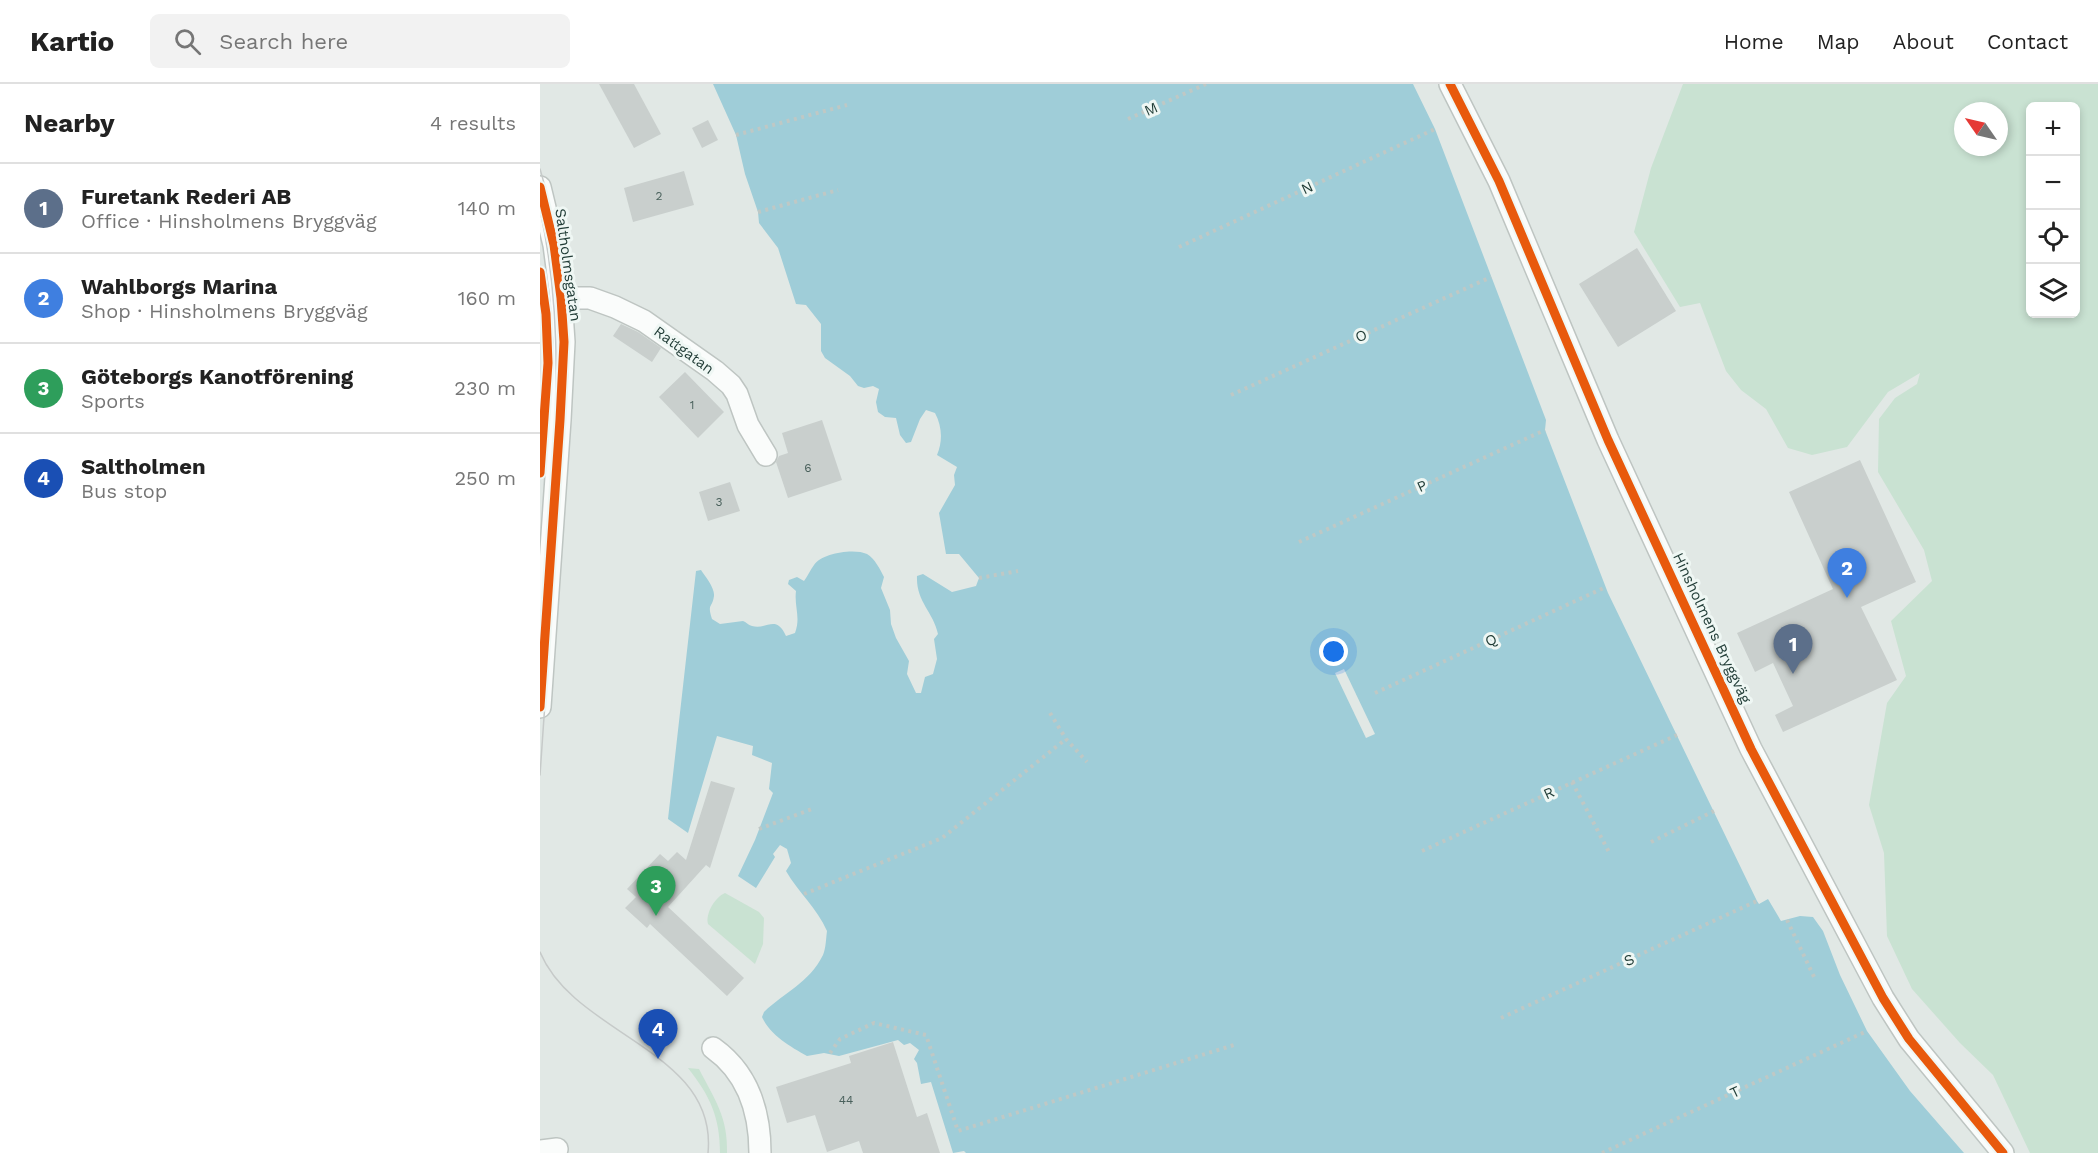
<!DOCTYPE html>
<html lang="en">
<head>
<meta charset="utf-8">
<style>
  body { margin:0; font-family:"Work Sans",sans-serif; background:#f2f2f2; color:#222 }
  .controls { position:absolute; right:18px; top:18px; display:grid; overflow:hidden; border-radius:9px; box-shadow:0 3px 9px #0003 }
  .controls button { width:54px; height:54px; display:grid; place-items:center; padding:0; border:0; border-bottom:2px solid #e0e0e0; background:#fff; color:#222; font:30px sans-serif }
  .compass { position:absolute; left:1414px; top:18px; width:54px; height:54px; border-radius:50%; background:#fff; box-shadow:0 3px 9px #0003; rotate:304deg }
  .you { position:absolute; left:794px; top:568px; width:21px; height:21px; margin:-15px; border:4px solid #fff; border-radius:50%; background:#1a73e8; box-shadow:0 0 0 9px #1a73e833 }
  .badge { display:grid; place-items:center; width:39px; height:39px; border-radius:50%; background:#637873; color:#fff; font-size:20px; font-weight:700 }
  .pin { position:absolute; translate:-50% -50px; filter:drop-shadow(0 2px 3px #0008) }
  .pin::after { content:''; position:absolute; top:32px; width:21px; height:18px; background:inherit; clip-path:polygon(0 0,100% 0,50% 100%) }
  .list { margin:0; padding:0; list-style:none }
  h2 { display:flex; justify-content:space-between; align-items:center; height:78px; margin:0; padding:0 24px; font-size:26px }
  h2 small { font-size:20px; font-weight:400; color:#767676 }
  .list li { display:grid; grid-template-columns:39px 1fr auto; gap:18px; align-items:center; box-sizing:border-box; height:90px; padding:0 24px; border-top:2px solid #e0e0e0 }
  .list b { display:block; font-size:22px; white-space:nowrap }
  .list p { margin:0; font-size:20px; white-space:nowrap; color:#767676 }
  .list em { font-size:20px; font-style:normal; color:#767676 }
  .icon { flex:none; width:33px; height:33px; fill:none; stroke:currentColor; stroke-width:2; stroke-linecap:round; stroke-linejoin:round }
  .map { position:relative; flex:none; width:1558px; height:1069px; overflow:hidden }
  header { display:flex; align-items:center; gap:36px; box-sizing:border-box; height:84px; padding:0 30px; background:#fff; border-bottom:2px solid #e0e0e0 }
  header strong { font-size:28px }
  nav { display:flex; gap:33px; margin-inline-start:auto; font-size:21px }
  .search { width:420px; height:54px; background:#f2f2f2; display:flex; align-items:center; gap:15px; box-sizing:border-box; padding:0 21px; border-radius:9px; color:#767676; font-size:22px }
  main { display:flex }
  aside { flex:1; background:#fff }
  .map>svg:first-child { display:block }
</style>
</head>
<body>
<header>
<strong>Kartio</strong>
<div class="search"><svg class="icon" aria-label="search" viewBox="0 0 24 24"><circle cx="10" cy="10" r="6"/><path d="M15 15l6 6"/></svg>Search here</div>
<nav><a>Home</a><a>Map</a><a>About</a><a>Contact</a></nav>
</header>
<main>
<aside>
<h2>Nearby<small>4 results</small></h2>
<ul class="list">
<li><span class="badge" style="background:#5c6f8a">1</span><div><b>Furetank Rederi AB</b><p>Office · Hinsholmens Bryggväg</p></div><em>140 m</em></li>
<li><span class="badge" style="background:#3f7fe0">2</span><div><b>Wahlborgs Marina</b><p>Shop · Hinsholmens Bryggväg</p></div><em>160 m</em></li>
<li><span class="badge" style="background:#2e9e5b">3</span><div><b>Göteborgs Kanotförening</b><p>Sports</p></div><em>230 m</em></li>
<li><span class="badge" style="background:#1a4fb4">4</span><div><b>Saltholmen</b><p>Bus stop</p></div><em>250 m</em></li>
</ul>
</aside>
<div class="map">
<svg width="1558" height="1069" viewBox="0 0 1558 1069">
  <rect width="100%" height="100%" fill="#e1e8e5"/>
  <g fill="#c9e2d2" fill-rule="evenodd">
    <path d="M1143,0h415v1069h-68l-37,-78 -33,-32 -48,-54 -25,-53 -3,-83 -15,-48 18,-102 19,-27 -15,-55 41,-40 -8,-31 -46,-78 1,-53 16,-21 22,-14 3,-11 -32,19 -41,55 -35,8 -24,-7 -22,-39 -25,-19 -15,-19 -26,-68 -20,4 -46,-75 17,-64zM1490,22h46v208h-46zM1423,27h36v36h-36z"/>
    <path d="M185,809l34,19 5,6 -1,26 -8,20 -47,-40c-3,-10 7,-27 17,-31z"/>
    <path d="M148,984l11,1c16,31 29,48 28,84h-7c0,-36 -10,-57 -32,-85z"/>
  </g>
  <path fill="#9fcdd8" d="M173,0h700l22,45 111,291 -1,10 63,163 149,308 2,3 9,-5 13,22 19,-5 13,1 10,14 17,44 27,56 43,60 54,62h-998l-2,-2 -11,2 -22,-71 -10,2 -4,-21 -3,-4 5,-9 -9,-7 -6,2 -6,-5 -59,16 -15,-3 -17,3c-16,-9 -37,-21 -45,-39l2,-5c21,-20 45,-29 59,-57 3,-7 3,-17 4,-24 -10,-23 -29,-39 -41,-60l5,-8 -4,-14 -7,-4 -7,9 2,3 -19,31 -18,-12 17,-36 18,-47 -4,-4 3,-26 -20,-8 1,-9 -36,-10 -29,97 -20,-14 28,-248 5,-1c4,6 14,18 13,26 -2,13 -7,7 -2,23l8,5 23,-3c3,1 5,4 9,5 15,4 24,-12 34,10l9,-3c6,-16 -1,-26 1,-42l-8,-7 1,-4 8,-3 7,4c4,-5 6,-11 10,-16 8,-12 40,-17 53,-11 8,5 13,15 17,23l-3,11 9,22 1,14 5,14 13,23 -2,13 9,19h5l4,-16 8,-3 4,-15 -3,-20 4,-5c-5,-23 -22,-32 -21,-58l6,-2 29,18 24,-6 3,-8 -20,-24h-13l-7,-41 16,-28 -1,-10 3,-8 -20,-12c6,-14 5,-29 -2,-42l-9,-3 -6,9 -9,23 -5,1 -6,-8 -4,-17 -11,-1 -7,-5 -2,-10 3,-13 -6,-3 -9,2 -6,-2 -8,-10 -25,-18 -4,-7v-27l-15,-19 -10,-1 -18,-56 -19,-25 -1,-11 -13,-38 -9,-39z"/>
  <polygon fill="#e1e8e5" points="804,585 835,650 826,654 795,589"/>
  <g fill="#c9cfcd">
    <polygon points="59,0 94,0 121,50 94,64"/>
    <polygon points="168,36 178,56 162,64 152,44"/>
    <polygon points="144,87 154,121 93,138 84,104"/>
    <polygon points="1097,164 1136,227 1078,263 1039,200"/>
    <polygon points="81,240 98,248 121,264 112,278 73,252"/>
    <polygon points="145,288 184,328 158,354 119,313"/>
    <polygon points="282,336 302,396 248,414 236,378 239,372 248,369 242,349"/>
    <polygon points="1320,376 1376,498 1321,523 1357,596 1243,648 1235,631 1253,622 1233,579 1215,588 1197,549 1293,505 1249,408"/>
    <polygon points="190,398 200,427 168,437 159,408"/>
    <polygon points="171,697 195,704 170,784 166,781 128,823 204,894 187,912 110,840 107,844 85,824 96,813 87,805 120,770 128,777 137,768 146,776"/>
    <polygon points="353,958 377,1033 387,1029 400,1069 323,1069 319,1057 287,1068 275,1031 247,1039 236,1003 311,979 309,972"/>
  </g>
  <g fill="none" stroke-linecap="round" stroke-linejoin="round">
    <g stroke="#bec5c2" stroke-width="24">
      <g id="minor">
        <polyline points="910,0 959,97 1068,356 1211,665 1343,914 1369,955 1463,1069"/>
        <polyline points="0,103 14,161 21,214 24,258 20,336 0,623"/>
        <polyline points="21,214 50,214 75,223 104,237 175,287 191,301 197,310 208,341 226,371"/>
        <path d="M173,964c35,25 47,64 47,105"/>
        <polyline points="0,1067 17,1065"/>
      </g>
    </g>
    <g stroke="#bfc8c5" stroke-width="4" stroke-dasharray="3 4.5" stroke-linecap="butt">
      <polyline points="588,35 666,0"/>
      <polyline points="196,51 307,21"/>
      <polyline points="218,128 298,106"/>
      <polyline points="639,163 895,45"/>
      <polyline points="691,311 951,193"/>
      <polyline points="759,458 1005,346"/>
      <polyline points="439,494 478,487"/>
      <polyline points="835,609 1066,503"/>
      <polyline points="510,629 526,655 547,678"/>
      <polyline points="1032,698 1070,770"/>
      <polyline points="219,745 272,725"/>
      <polyline points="1111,758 1174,727"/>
      <polyline points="882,767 1137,651"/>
      <polyline points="264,810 402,754 526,655"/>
      <polyline points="1247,836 1275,895"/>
      <polyline points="961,934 1217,817"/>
      <polyline points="290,969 300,955 334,939 386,951 418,1047 694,961"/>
      <polyline points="1062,1069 1327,947"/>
    </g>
    <use href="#minor" stroke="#fafcfb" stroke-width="21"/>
    <g stroke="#c6cac9" stroke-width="1.5">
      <path d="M0,85c20,66 27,133 28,201l-28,405"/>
      <path d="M0,126c31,138 10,281 0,421"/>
      <path d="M0,868c35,84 178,98 168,201"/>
    </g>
    <g stroke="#eff7f4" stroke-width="13">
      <g id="cycleway">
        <polyline points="910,0 959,97 1068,356 1211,665 1343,914 1369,955 1463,1069"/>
        <polyline points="0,103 14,161 21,214 24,258 20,336 0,623"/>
        <polyline points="0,188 6,230 8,279 0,389"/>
      </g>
    </g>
    <use href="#cycleway" stroke="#e8590c" stroke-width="9"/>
  </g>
  <g text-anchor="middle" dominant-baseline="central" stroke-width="6" stroke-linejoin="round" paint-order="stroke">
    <g font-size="12" fill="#4a615c">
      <text x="119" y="112">2</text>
      <text x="152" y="321">1</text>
      <text x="268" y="384">6</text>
      <text x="179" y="418">3</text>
      <text x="306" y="1016">44</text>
    </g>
    <g font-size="15" fill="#1f3b35" stroke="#eff7f4">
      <text transform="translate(611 25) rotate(-24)">M</text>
      <text transform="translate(767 104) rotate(-25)">N</text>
      <text transform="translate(28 181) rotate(82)">Saltholmsgatan</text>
      <text transform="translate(821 252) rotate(-24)">O</text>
      <text transform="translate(144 266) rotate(36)">Rattgatan</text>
      <text transform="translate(882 402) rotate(-24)">P</text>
      <text transform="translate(1172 544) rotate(65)">Hinsholmens Bryggväg</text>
      <text transform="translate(951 556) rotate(-25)">Q</text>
      <text transform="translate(1009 709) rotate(-25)">R</text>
      <text transform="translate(1089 876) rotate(-24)">S</text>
      <text transform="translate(1195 1008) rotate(-25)">T</text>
    </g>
  </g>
</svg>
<div class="controls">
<button>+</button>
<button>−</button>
<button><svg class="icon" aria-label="locate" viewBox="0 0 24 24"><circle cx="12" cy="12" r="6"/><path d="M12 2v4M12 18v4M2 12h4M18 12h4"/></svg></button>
<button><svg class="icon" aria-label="layers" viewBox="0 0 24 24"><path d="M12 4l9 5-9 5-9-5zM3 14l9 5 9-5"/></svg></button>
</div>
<svg class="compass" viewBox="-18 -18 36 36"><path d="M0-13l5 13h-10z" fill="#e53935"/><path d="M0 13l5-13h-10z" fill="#767676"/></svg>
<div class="you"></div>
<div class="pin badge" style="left:1253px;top:590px;background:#5c6f8a">1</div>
<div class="pin badge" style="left:1307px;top:514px;background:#3f7fe0">2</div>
<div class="pin badge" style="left:116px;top:832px;background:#2e9e5b">3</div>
<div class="pin badge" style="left:118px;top:975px;background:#1a4fb4">4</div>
</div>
</main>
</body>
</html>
